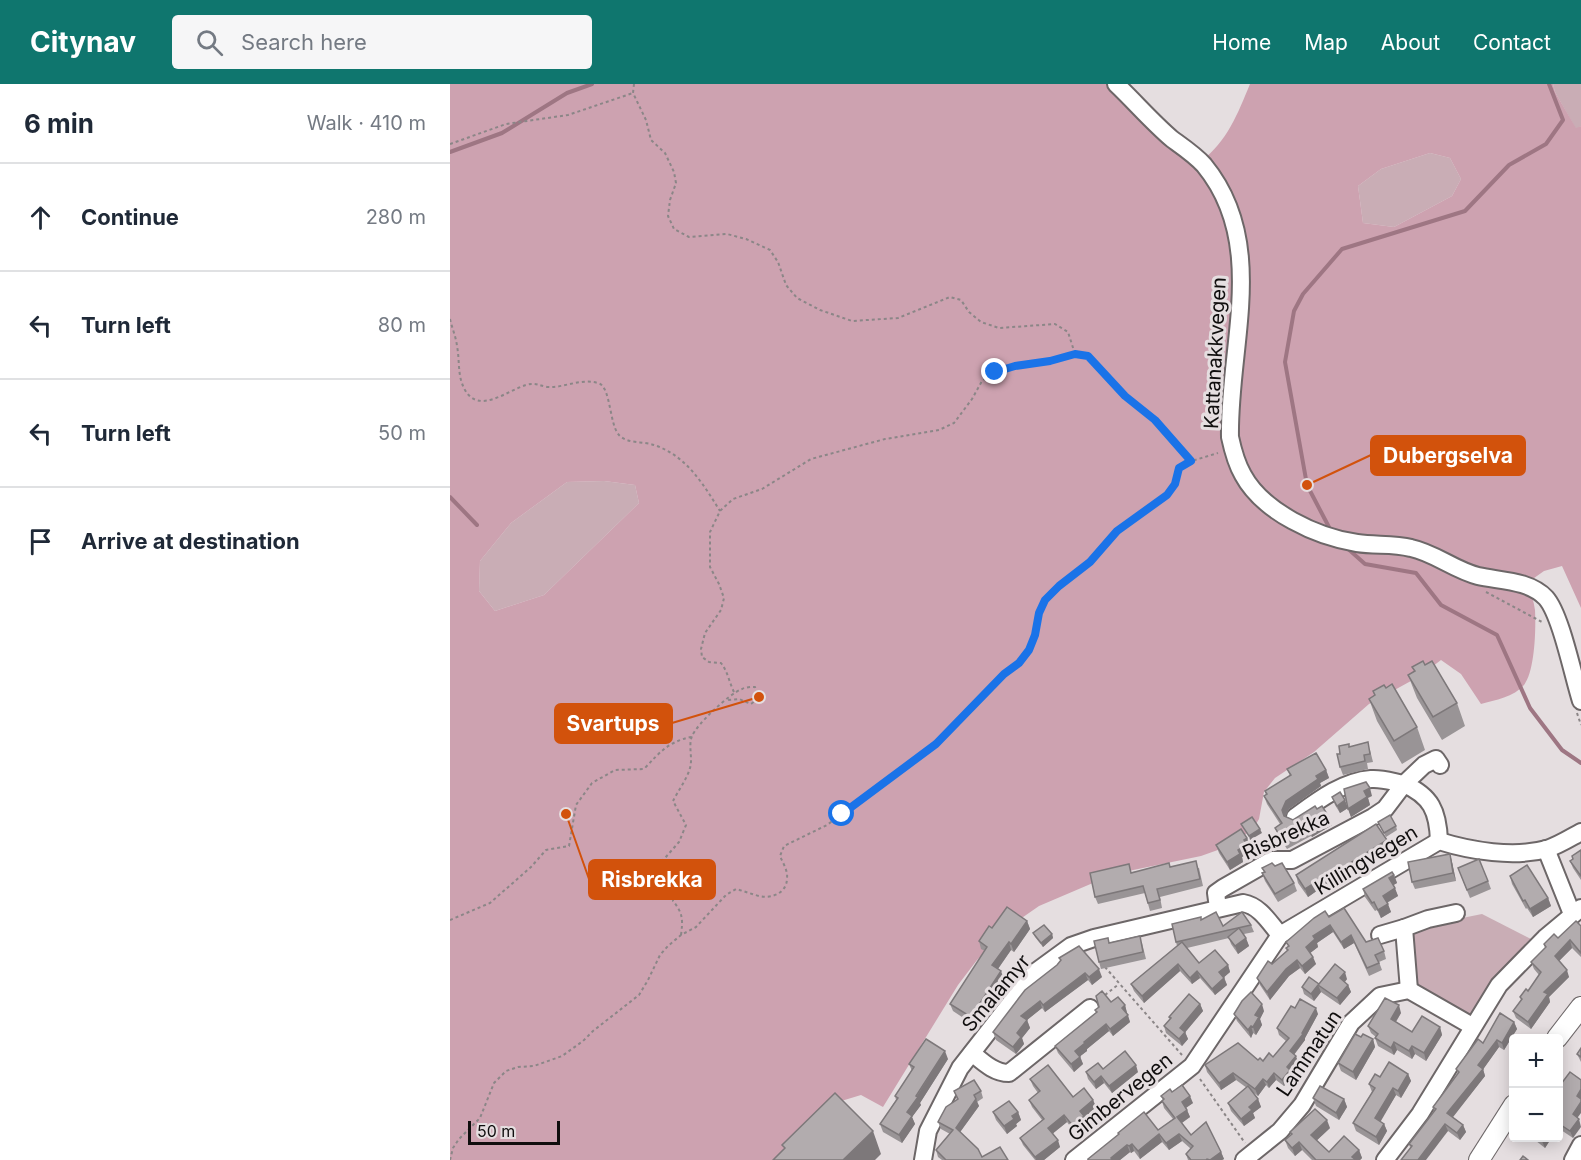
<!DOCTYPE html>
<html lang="en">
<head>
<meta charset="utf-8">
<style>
  body { margin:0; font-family:Inter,sans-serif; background:#f6f6f7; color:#1f2937 }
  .controls { position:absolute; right:18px; bottom:18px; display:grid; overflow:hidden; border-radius:6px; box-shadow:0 3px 15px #0003 }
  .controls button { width:54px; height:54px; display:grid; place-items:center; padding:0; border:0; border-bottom:2px solid #e0e1e3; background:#fff; color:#1f2937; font:30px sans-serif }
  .scale { position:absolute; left:18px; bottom:15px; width:92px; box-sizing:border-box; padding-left:6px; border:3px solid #100e0e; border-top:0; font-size:16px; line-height:21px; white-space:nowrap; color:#100e0e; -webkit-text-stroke:4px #e5dee0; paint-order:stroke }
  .stop { position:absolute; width:18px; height:18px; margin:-14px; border:4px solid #1a73e8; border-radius:50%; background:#fff }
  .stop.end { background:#1a73e8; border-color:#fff; box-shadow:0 2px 6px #0008 }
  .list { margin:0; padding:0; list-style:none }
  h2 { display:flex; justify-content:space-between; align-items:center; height:78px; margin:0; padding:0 24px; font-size:26px }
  h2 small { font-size:20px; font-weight:400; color:#747a83 }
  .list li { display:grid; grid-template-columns:39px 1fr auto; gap:18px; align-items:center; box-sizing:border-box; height:108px; padding:0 24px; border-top:2px solid #e0e1e3 }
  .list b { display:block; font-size:22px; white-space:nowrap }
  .list em { font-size:20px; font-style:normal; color:#747a83 }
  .icon { flex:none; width:33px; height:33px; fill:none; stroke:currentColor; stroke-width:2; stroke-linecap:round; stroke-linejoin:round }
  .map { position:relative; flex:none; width:1131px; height:1076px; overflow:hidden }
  header { display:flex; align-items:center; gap:36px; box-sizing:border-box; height:84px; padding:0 30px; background:#0f766e; color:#fff }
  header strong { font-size:28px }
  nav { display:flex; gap:33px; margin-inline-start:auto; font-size:21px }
  .search { width:420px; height:54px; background:#f6f6f7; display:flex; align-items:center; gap:15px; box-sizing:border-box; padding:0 21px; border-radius:6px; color:#747a83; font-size:22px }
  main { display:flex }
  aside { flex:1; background:#fff }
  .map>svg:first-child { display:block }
</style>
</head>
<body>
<header>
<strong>Citynav</strong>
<div class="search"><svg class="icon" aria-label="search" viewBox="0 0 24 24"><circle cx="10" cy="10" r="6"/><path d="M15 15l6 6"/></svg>Search here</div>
<nav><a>Home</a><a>Map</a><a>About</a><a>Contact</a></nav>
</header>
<main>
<aside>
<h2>6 min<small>Walk · 410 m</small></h2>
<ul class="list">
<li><svg class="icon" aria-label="ahead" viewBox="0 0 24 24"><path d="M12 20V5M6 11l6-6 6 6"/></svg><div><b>Continue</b></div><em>280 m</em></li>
<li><svg class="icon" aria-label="left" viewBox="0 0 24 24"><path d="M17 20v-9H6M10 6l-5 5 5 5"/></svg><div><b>Turn left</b></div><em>80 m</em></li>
<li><svg class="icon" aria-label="left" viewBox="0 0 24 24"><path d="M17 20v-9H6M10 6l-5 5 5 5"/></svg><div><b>Turn left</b></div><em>50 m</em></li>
<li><svg class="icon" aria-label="arrive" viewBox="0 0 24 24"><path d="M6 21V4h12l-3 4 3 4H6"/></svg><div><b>Arrive at destination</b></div></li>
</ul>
</aside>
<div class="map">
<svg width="1131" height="1076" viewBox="0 0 1131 1076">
  <rect width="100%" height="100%" fill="#e5dee0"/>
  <g fill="#c9adb5">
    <polygon points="1103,0 1131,0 1131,42 1126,45 1105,8"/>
    <polygon points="980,69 1000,74 1011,95 1002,112 944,143 913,139 908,102 931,85"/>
    <polygon points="154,397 185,401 189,419 94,511 45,527 29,507 30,477 61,439 117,398"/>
    <polygon points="1032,830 1083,856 1017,934 963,900 958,845"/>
  </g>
  <path fill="#cda2b0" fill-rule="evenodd" d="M0,0h659l92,77c26,-19 37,-48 49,-77h303l2,8 21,36 5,-2v482l-19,-42 -18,5 -17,12c3,9 7,18 8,27 1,18 0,61 -11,75 -10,12 -29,15 -43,19l-20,-30 -20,-14 -21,16 -51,28 -55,48 -39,26 -11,14 -5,27 -6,10 -24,17 -28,10 -87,18 -75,32 -23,16 -39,38 -19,25 -75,122 -22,-12 -23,7 -49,58h-339zM980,69l20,5 11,21 -9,17 -58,31 -31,-4 -5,-37 23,-17zM154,397l31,4 4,18 -95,92 -49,16 -16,-20 1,-30 31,-38 56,-41z"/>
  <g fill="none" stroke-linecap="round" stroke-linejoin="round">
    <g stroke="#9e7683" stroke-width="4">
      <polyline points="0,68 52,49 117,9 142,0"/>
      <polyline points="0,413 27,441"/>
      <polyline points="881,447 857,401 835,278 844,227 853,210 892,165 1015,127 1059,81 1096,60 1113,36 1099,0"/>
      <polyline points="896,463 915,480 966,489 991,521 1047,551 1080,624 1112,666 1131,679"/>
    </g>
    <g stroke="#6d6768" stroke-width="20">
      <g id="minor">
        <path d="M666,0c19,18 36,38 56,55 11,8 23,16 32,26 65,79 24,181 26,272 3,14 6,26 13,38 20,37 74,62 114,68 18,3 36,0 54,5 24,5 43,22 67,28 22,5 51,4 68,22 15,17 27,78 35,103"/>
        <path d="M989,757c-1,-30 -8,-45 -35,-57l20,-19 12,-6 4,6"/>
        <polyline points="1096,765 1122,830"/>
        <path d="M768,824l-2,-15 7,-5 49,-28h20l81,-43 12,-8 19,-25c-11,-2 -22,-6 -33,-5 -28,2 -54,22 -76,38"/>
        <polyline points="930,851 954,844"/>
        <polyline points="959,906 954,844 978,835 1006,829"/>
        <path d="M522,969c11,9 22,20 37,20l81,-65"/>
        <path d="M473,1076l5,-29 32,-63 74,-95 37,-27 23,-8 149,-35c17,3 26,19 37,32"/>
        <path d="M624,1076l118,-94 88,-131 159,-94c32,10 75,17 108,8 12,-4 23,-11 34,-17"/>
        <polyline points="794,1076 830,1047 852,1021 901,939 930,912 959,906 1022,942"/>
        <polyline points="935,1076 970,1030 1049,901 1095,854 1131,824"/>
        <polyline points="1123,1076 1131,1061"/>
      </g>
    </g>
    <g stroke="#6d6768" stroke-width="22">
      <g id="major">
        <polyline points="1107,954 1131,923"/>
        <polyline points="1029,1076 1064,1021"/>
      </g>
    </g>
    <g stroke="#8b8687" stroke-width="2" stroke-dasharray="3 3" stroke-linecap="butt">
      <polyline points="184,0 183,9 196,36 201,56 215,69 224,88 226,99 220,116 218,132 224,145 239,153 277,150 296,155 320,166 328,178 336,201 347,214 370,226 402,237 448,234 500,213 511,216 519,228 531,238 549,244 605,240 618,248 625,270"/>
      <polyline points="0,60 56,40 118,31 183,9"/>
      <path d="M0,235c2,9 6,18 7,27 3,15 0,30 8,44 14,25 43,0 61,-5 9,-3 14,1 22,2 16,1 32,-9 50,-4 13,3 11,41 21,52 8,9 24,6 35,10 33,11 49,39 66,66"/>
      <polyline points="1036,508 1092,538"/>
      <path d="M284,608c-5,-10 -6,-20 -13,-29l-12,-1 -7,-5 -1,-8 4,-16 16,-23 3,-12 -5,-14 -9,-17v-35l10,-21 13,-12 29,-10 49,-30 74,-20 54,-9 15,-7 18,-24 10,-18 13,-9 20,-6 35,-5 25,-7 13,2 6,5 31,35 30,24 36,41"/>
      <polyline points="1127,629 1131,641"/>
      <path d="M0,836l40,-17 41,-36 15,-17 23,-4 7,-41 16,-22 23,-13 29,-1c16,-17 24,-27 47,-32"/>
      <path d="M231,851c2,-15 2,-22 -8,-34v-13l-3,-5 -12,-1 -3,-6 3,-10 21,-24 7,-17 -13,-24c5,-10 14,-22 17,-33 3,-10 -2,-22 2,-32 5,-12 38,-43 50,-47 4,-2 9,-2 13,-2 2,8 3,12 -4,17l-12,-5 -12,1"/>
      <polyline points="655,883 732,971"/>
      <polyline points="655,911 669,900"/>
      <polyline points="750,995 795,1059"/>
      <path d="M0,1076l3,-12 6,-9 21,-21 14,-35 12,-12 12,-4 16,-1 28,-10 21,-15 10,-10 46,-36 9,-15 12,-25 8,-9 13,-11 15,-8 30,-32 10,-6c8,2 15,5 23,7 13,3 28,-3 28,-18 1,-7 -4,-15 -7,-22l4,-10 43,-21 109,-81 68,-70 15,-11 10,-13 6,-15 4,-22 6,-13 14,-14 31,-24 27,-31 50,-36 8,-11 4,-16 3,-4 36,-11"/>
    </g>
    <use href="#minor" stroke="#fff" stroke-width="16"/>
    <use href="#major" stroke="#fff" stroke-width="20"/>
  </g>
  <g fill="#999496">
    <polygon points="975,581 1007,619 1015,642 992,656 967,614 958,591 964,587 962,583"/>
    <polygon points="923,607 967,643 975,666 952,680 927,637 919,615 924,611"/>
    <polygon points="899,663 920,666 923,678 917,679 918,685 893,691 890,683 890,670"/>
    <polygon points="837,685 876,686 879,694 870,699 871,702 839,725 835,732 843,736 867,725 882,741 862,753 861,752 837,765 828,751 825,744 830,740 817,720 814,712 816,711 815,707 840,692"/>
    <polygon points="922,712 918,714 920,721 901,733 898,724 890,729 885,721 882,713 898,724"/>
    <polygon points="928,738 946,742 947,746 936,753"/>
    <polygon points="797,754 800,762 798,763 800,768 792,773 793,778 780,786 769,769 766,761"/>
    <polygon points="937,756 939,764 870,808 868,806 858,813 848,799 846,791"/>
    <polygon points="1131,766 1131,796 1123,784 1120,777 1123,775 1122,772"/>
    <polygon points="1000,770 1002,778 1006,797 965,805 962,798"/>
    <polygon points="721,783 749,784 753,802 710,813 712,824 700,827 695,809 648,820 645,813 682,788"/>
    <polygon points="812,784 844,799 847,807 828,818 815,797 812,789 814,788"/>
    <polygon points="944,791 947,799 943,801 948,812 937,819 941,828 931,834 927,826 925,827 915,813 913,805"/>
    <polygon points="1011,792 1038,797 1041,805 1020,814"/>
    <polygon points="1060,792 1098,814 1101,822 1083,833 1077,824 1076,825 1062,800"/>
    <polygon points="879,833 916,858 934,867 936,875 929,878 932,886 919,892 904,859 894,865 883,848 867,859 868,863 860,869 866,880 855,890 850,884 839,892 820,916 810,901 807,894 822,880 837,867 836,864 838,862 836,858"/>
    <polygon points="751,836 773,842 801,841 804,848 794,850 799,862 788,870 781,860 779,854 737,864 749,879 778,881 780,888 774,893 777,901 765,911 750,894 742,900 730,887 694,919 684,907 681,900 727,862 726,858"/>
    <polygon points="577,837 580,845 564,868 561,866 548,885 554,895 524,941 503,927 500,920 535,867 531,865 529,857 542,844"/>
    <polygon points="1131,842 1131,873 1122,864 1109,877 1119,893 1099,913 1100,918 1081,945 1066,934 1063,927 1071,916 1070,913 1078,907 1089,891 1084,885 1081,878 1095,864 1094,860"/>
    <polygon points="583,849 602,850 603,854 593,863 585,853"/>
    <polygon points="660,859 692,859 696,875 651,885 649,878"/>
    <polygon points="609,874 652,893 642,901 638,896 595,928 592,924 577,936 580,944 572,954 574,960 566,970 546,956 543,948 607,881 611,877"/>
    <polygon points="897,895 895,898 898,901 901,908 890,921 871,908 864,917 854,910 852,903"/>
    <polygon points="661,918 675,921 677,929 676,929 680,938 663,952 659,947 637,965 637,967 630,972 633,980 624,988 608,969 605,962 646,929 645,926"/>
    <polygon points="750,920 753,927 735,948 738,955 732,962 716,949 714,942 720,936 719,933"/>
    <polygon points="845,924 868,930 855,954 855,956 844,971 848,978 841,987 843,992 834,1002 826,996 819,1004 816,1001 808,1012 803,1008 808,1015 811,1023 803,1029 805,1034 794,1042 781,1027 778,1019 797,1004 786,996 771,1006 757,988 755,981 808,976 813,977 823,973 836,957 829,951 827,944"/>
    <polygon points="814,927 810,935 812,941 806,951 803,949 801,954 787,937 784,930"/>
    <polygon points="951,929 946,938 962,948 990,943 992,951 976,977 965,970 962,975 947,966 944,971 928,962 925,954 926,953 921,949 918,942"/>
    <polygon points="1064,938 1067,945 1054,966 1049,963 1033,985 1035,992 1002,1033 1013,1041 1016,1048 1010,1056 998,1047 960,1063 959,1060 984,1027 983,1023 1008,990 1006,985 1033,959"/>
    <polygon points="911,953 923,955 925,963 906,996 891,987 888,979"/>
    <polygon points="1131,964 1131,978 1127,970"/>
    <polygon points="498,975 470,1019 471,1021 462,1033 465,1040 452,1059 433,1048 430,1040 446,1016 445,1012 462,987 459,980"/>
    <polygon points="653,985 688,988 662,1009 654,999 646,1005 638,995 636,988"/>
    <polygon points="958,990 961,997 951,1014 946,1011 930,1037 934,1040 937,1047 929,1061 906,1047 903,1039 922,1008 919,1000 930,993"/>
    <polygon points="580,995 623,1013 643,1016 646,1023 635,1033 637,1039 625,1049 617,1038 603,1049 610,1063 594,1076 585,1076 573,1061 570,1054 592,1036 582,1023 579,1016 588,1009 583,1002"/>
    <polygon points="1108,1004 1128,1034 1123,1054 1108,1044"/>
    <polygon points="504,1007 531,1007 533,1014 527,1018 529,1022 510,1048 532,1073 558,1076 492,1076 488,1073 486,1066 500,1050 491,1045 488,1038 507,1016"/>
    <polygon points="722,1008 743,1019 736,1024 740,1033 732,1039 741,1051 771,1068 774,1075 772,1076 738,1076 736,1070 741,1065 732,1057 719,1066 712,1058 690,1075 684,1067 681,1069 680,1068 670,1076 639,1076 708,1046 723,1035 714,1024 712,1017 713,1016 711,1012"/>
    <polygon points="863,1014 894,1015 897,1023 889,1036 866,1022"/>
    <polygon points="543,1028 568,1028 571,1036 566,1040 567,1042 557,1050 546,1036"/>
    <polygon points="880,1044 866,1057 879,1068 909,1066 912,1074 910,1076 862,1076 852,1066 845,1072 838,1064 835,1056 841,1051 840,1048"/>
    <polygon points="1081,1053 1102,1053 1095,1064"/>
  </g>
  <g fill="#7d787a">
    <polygon points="876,686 879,694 870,699 871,702 839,725 835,734 832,726 836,717 866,692"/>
    <polygon points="920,704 922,712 918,714 920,721 901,733 898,725 914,707"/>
    <polygon points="895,716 898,724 890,729 887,722"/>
    <polygon points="879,733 882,741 862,753 860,745"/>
    <polygon points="810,745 812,749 800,756 799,752"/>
    <polygon points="797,754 800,762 798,763 800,768 792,773 793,778 780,786 777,778 788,766 794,756"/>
    <polygon points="937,756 939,764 870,808 867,800"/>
    <polygon points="1000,770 1002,778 1006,797 1003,789"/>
    <polygon points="944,791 947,799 942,802 939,794"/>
    <polygon points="866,798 868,806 858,813 855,805"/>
    <polygon points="945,804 948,812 936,819 933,812"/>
    <polygon points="1098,814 1101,822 1083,833 1080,825"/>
    <polygon points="938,820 941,828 931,834 928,826"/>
    <polygon points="577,837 580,845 564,868 561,860"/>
    <polygon points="880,841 883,848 867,859 868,863 859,870 856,863 863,852"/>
    <polygon points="602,850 603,854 593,863 591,859"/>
    <polygon points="901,851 904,859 894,865 891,858"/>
    <polygon points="796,854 799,862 788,870 785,862"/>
    <polygon points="1120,856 1122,864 1107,879 1105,872"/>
    <polygon points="559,858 561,866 545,889 542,881"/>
    <polygon points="863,873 866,880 855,890 852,882"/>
    <polygon points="847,876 850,884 839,892 820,916 817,908 836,885"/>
    <polygon points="728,880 730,887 694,919 692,912"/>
    <polygon points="778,881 780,888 772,895 769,888"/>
    <polygon points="649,885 652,893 642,901 639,893"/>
    <polygon points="1117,886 1119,893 1099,913 1100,918 1081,945 1078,938 1094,908"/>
    <polygon points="551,887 554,895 524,941 521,933"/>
    <polygon points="747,887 750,894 742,900 740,894"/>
    <polygon points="895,888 897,895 892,901 890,894"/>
    <polygon points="635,889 638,896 595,928 593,921"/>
    <polygon points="774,894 777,901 765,911 762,905"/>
    <polygon points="868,901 871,908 864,917 861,910"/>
    <polygon points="898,901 901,908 890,921 887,914"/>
    <polygon points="590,917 592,924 577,936 580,944 572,954 574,960 566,970 563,963 571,932"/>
    <polygon points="750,920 753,927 733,951 730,944"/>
    <polygon points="812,920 814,927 810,935 812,941 806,951 803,943 805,931"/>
    <polygon points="675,921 677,929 674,931 672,924"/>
    <polygon points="949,921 951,929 943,942 941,935"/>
    <polygon points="866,924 868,930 855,954 855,956 842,973 840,967 852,949"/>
    <polygon points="678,931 680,938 663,952 660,945"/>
    <polygon points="1064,938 1067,945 1054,966 1052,959"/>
    <polygon points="656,940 659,947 637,965 637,967 628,974 625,967 634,958"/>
    <polygon points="801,942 803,949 801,954 798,946"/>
    <polygon points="990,943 992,951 976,977 974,969"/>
    <polygon points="735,948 738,955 732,962 729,955"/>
    <polygon points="923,955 925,963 906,996 903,988"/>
    <polygon points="1047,956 1049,963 1032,987 1033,985 1035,992 1000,1037 997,1029 1028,981"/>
    <polygon points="944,958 947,966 944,971 941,964"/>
    <polygon points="962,962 965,970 962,975 959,967"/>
    <polygon points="495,967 498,975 470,1019 471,1021 462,1033 465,1040 452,1059 449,1051 457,1028"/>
    <polygon points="846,972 848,978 841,987 843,992 834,1002 832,996 837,983"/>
    <polygon points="630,973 633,980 624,988 621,980"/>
    <polygon points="686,981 688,988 662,1009 659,1002"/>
    <polygon points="783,989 786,996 771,1006 769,999"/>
    <polygon points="824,989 826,996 819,1004 817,998"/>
    <polygon points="958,990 961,997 951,1014 948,1007"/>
    <polygon points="651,992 654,999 646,1005 644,998"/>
    <polygon points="813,995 816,1001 808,1012 805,1005"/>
    <polygon points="943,1004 946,1011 928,1042 925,1034"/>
    <polygon points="1131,1005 1131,1017 1127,1012"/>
    <polygon points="740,1012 743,1019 734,1025 732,1018"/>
    <polygon points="526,1015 529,1022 508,1051 506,1044"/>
    <polygon points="808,1015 811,1023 803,1029 805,1034 794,1042 791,1035 799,1023"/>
    <polygon points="894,1015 897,1023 889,1036 886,1029"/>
    <polygon points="643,1016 646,1023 635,1033 637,1039 625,1049 623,1042 630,1027"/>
    <polygon points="1131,1018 1131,1029 1125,1037 1123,1030"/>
    <polygon points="737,1026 740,1033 730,1040 727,1033"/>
    <polygon points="568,1028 571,1036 566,1040 567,1042 557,1050 554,1042 562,1032"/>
    <polygon points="614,1031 617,1038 601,1051 598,1044"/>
    <polygon points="1129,1035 1131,1043 1123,1054 1120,1047"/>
    <polygon points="877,1036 880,1044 864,1059 861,1051"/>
    <polygon points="934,1040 937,1047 929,1061 926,1053"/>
    <polygon points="995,1040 998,1047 976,1076 968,1076"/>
    <polygon points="1013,1041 1016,1048 1010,1056 1007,1049"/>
    <polygon points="423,1047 431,1070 425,1076 393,1076"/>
    <polygon points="709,1050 712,1058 690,1075 688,1067"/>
    <polygon points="729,1050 732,1057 719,1066 716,1059"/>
    <polygon points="1094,1053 1102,1053 1095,1064 1092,1057"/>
    <polygon points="608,1056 610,1063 594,1076 586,1076 585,1073"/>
    <polygon points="849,1058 852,1066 845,1072 842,1064"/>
    <polygon points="682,1060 684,1067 681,1069 679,1062"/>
    <polygon points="677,1061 680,1068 670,1076 661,1076 661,1074"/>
    <polygon points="909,1066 912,1074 910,1076 904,1076 902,1073"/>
    <polygon points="771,1068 774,1075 772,1076 760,1076"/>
  </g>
  <g fill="#b2acae" stroke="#7d787a" stroke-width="1.5">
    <polygon points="973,577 975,581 982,577 1007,619 983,633 958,591 965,587 962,583"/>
    <polygon points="942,600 967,643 944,657 919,615 925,611 923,607 934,601 936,604"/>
    <polygon points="918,658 920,670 914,671 915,677 890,683 887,670 890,670 889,662 899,660 899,663"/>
    <polygon points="866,669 876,686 866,692 868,695 836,717 832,726 834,732 843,736 865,722 867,725 872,722 879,733 860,745 859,744 834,758 825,744 832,739 814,712 817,710 815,707 841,691 837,685"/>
    <polygon points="916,698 920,704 914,707 917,713 898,725 894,705"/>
    <polygon points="890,708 895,716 887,722 882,713"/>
    <polygon points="940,731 946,742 934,749 928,738"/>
    <polygon points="802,733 810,745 799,752 791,740"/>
    <polygon points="926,740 937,756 867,800 866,798 855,805 846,791"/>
    <polygon points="791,745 797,754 794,756 797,760 788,766 790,770 777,778 766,761"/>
    <polygon points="1131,766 1131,792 1120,777 1123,775 1122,772"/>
    <polygon points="1000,770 1003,789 962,798 958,778"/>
    <polygon points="1029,775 1038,797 1017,806 1008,784"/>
    <polygon points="746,777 750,795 707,805 710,816 698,819 693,802 645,813 640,789 679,780 681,789 719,779 720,783"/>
    <polygon points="822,779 825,782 832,779 844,799 825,810 812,789 815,788 812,784"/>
    <polygon points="1077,781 1098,814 1080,825 1075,816 1073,817 1060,792"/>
    <polygon points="942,788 944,791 939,794 945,804 933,812 938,820 928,826 924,818 922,819 913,805"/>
    <polygon points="557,823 577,837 561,860 559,858 542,881 551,887 521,933 500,920 537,863 529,857 539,842 542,844"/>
    <polygon points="894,824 916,858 928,854 934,867 925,871 929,879 917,884 901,851 891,858 880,841 863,852 865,855 856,863 863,873 852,882 847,876 836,885 817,908 807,894 818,877 822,880 838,866 836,864 839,862 836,858 864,834 875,827 879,833"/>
    <polygon points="766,828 773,842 792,828 801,841 726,858 722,840 751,833 751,836"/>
    <polygon points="1126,837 1131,842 1131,869 1120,856 1105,872 1117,886 1094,908 1098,910 1078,938 1063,927 1072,915 1070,913 1076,905 1078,907 1091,888 1081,878 1096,863 1094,860 1104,850 1108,854"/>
    <polygon points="594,841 602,850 591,859 583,849"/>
    <polygon points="789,844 796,854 785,862 778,853"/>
    <polygon points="690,852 693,868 649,878 644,857 658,854 659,859"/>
    <polygon points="732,858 749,879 765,866 778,881 769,888 774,894 762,905 747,887 740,894 728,880 692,912 681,900"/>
    <polygon points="629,862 649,885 639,893 635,889 593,921 590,917 571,932 577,936 567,949 571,953 563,963 543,948 575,906 607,881 611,876 609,874"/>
    <polygon points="885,880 895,888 890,894 898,901 887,914 868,901 861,910 852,903 859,893 869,900"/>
    <polygon points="652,907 661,918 668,913 675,921 672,924 678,931 660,945 656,940 634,958 635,959 625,967 630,973 621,980 605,962 647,928 645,926 649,923 646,912"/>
    <polygon points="801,908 812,920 805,931 809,933 803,943 801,942 798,946 784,930 792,917"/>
    <polygon points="739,910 750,920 730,944 735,948 729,955 714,942 721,934 719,933"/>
    <polygon points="935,914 949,921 941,935 962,948 972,932 990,943 974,969 962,962 959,967 944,958 941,964 925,954 928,950 918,942"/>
    <polygon points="850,915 866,924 852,949 853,950 840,967 846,972 837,983 840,986 832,996 824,989 817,998 813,995 805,1005 783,989 769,999 755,981 788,959 808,976 810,974 813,977 819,969 823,973 839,954 827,944 841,922 845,924"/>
    <polygon points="1050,929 1064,938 1052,959 1047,956 1028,981 1033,985 997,1029 1013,1041 1007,1049 995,1040 968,1076 951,1076 962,1062 959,1060 986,1025 983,1023 1009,988 1006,985 1028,955 1033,959"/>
    <polygon points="905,950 911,953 913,950 923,955 903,988 888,979"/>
    <polygon points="476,955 495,967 466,1012 468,1013 457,1028 462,1032 449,1051 430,1040 448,1014 445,1012 464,983 459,980"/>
    <polygon points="1131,964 1131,973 1127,970"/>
    <polygon points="675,967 686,981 659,1002 651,992 644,998 636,988 648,979 653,985"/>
    <polygon points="939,978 958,990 948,1007 943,1004 925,1034 934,1040 926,1053 903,1039 925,1004 919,1000 925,990 930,993"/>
    <polygon points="598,981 623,1013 634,1004 643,1016 630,1027 634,1032 623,1042 614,1031 598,1044 608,1056 585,1073 570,1054 594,1035 579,1016 590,1007 580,995"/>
    <polygon points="1120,988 1131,996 1131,1005 1127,1012 1131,1015 1131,1018 1123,1030 1129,1035 1120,1047 1108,1039 1108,1004"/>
    <polygon points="524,996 531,1007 524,1011 526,1015 506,1044 528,1065 532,1073 550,1063 558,1076 496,1076 486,1066 503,1046 488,1038 496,1023 508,1015 504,1007"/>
    <polygon points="732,1001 740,1012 732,1018 737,1026 727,1033 741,1051 756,1038 771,1068 760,1076 757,1075 756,1076 741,1076 736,1070 743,1062 729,1050 716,1059 709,1050 688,1067 682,1060 679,1062 677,1061 661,1074 662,1076 639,1076 638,1075 669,1050 668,1049 694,1028 708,1046 725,1034 712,1017 714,1015 711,1012 720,1005 722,1008"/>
    <polygon points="798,1002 808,1015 799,1023 802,1026 791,1035 778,1019"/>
    <polygon points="870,1002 894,1015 886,1029 863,1014"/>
    <polygon points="385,1009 423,1047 393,1076 323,1076 335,1064 332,1061"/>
    <polygon points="559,1017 568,1028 562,1032 564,1035 554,1042 543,1028"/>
    <polygon points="865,1025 877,1036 861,1051 879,1068 894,1052 909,1066 902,1073 906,1076 866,1076 849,1058 842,1064 835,1056 842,1050 840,1048"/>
    <polygon points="1073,1072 1078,1076 1070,1076"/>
  </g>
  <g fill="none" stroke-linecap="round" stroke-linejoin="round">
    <polyline stroke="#1a73e8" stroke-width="8" points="392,730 486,660 554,590 569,579 579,566 585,551 589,529 595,516 609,502 640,478 667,447 717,411 725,400 729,384 741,377 705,336 675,312 638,272 625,270 600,277 565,282 545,288"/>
  </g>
  <g text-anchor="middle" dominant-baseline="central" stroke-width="6" stroke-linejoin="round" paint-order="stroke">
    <g font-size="20" fill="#100e0e" stroke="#e5dee0">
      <text transform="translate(765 269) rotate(-87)">Kattanakkvegen</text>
      <text transform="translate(836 751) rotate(-24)">Risbrekka</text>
      <text transform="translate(916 776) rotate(-31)">Killingvegen</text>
      <text transform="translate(546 909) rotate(-50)">Smalamyr</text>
      <text transform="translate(859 969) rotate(-56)">Lammatun</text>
      <text transform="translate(670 1013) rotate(-39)">Gimbervegen</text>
    </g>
  </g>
  <path fill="none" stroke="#d2520c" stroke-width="2" d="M857 401L921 371M309 613L222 639M116 730L139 795"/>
  <g fill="#d2520c" stroke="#e5dee0" stroke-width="2">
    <circle cx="857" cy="401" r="6"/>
    <circle cx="309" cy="613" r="6"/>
    <circle cx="116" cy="730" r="6"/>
  </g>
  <g fill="#d2520c" stroke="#d2520c" stroke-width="2">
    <rect x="921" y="352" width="154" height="39" rx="6"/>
    <rect x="105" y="620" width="117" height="39" rx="6"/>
    <rect x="139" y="776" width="126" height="39" rx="6"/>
  </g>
  <g font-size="21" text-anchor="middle" font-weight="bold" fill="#fff">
    <text x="998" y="379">Dubergselva</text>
    <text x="163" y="647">Svartups</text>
    <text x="202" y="803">Risbrekka</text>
  </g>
</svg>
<div class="controls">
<button>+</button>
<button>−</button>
</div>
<div class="scale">50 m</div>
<div class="stop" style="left:392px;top:730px"></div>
<div class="stop end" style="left:545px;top:288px"></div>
</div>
</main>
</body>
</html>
